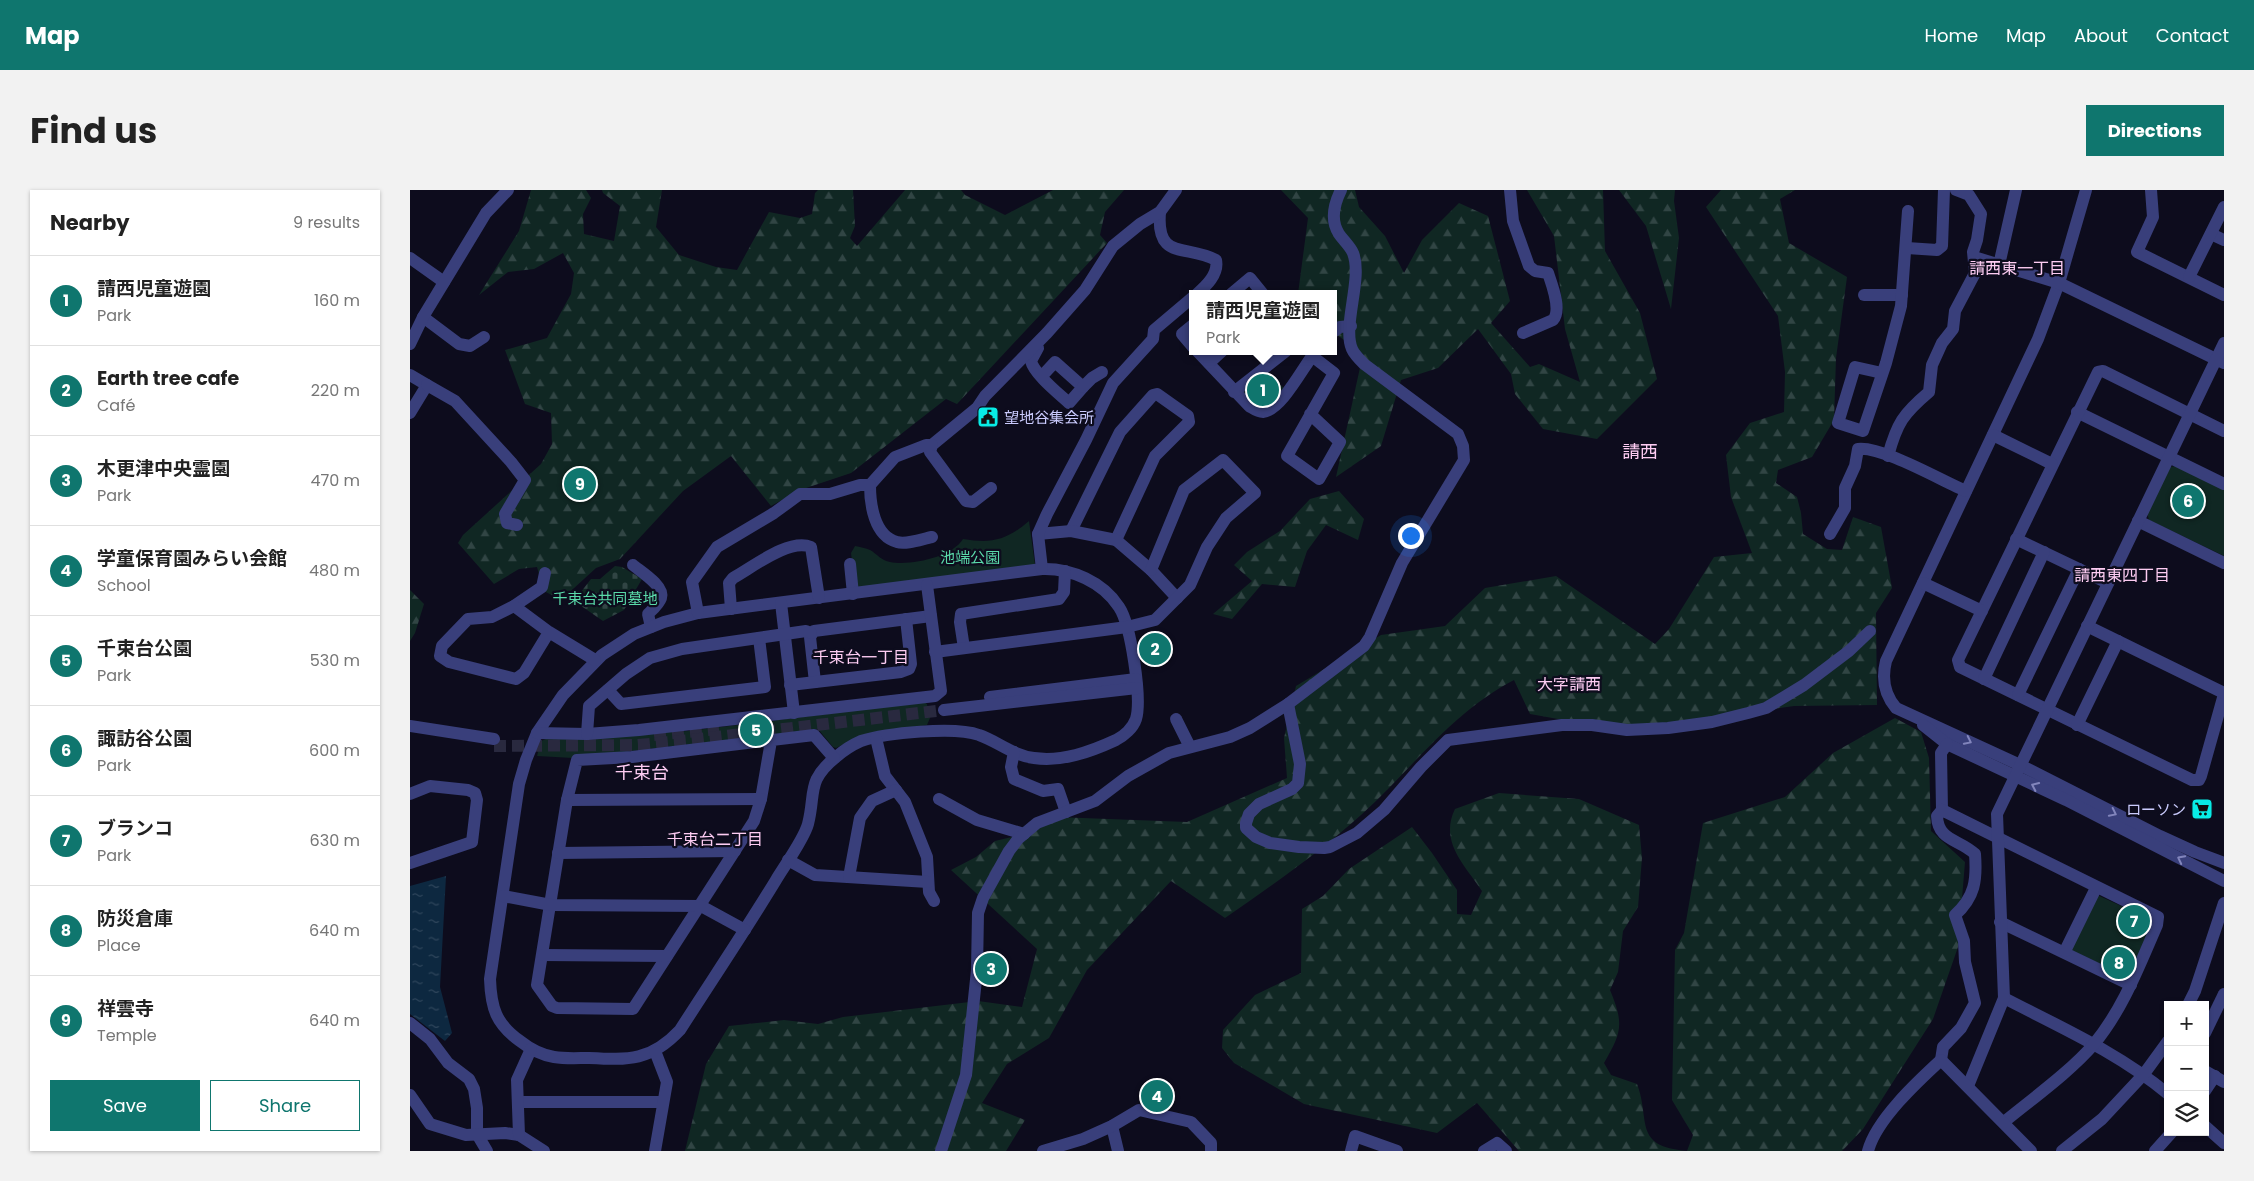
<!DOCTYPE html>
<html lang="en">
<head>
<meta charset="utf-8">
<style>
  body { margin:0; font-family:Poppins,"Noto Sans JP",sans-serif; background:#f2f2f2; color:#222 }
  .controls { position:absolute; right:15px; bottom:15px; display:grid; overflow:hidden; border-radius:0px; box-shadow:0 1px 4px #0004 }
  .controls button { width:45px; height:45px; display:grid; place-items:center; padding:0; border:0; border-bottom:1px solid #e0e0e0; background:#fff; color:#222; font:25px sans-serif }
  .you { position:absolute; left:1000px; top:345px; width:18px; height:18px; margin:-12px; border:4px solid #fff; border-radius:50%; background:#1a73e8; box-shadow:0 0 0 8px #1a73e833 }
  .badge { display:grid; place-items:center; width:32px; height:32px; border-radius:50%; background:#0f766e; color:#fff; font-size:16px; font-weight:700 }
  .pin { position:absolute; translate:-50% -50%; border:2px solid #fff; box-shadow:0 1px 5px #0006 }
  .popup { position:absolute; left:779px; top:100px; width:148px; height:65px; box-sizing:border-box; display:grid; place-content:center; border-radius:0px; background:#fff; filter:drop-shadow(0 1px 4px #0005); font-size:16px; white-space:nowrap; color:#767676 }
  .popup b { font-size:19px; color:#222 }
  .popup::after { content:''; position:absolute; left:50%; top:100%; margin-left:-10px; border:10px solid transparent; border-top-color:#fff }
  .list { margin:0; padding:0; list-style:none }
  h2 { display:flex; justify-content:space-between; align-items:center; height:65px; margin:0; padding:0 20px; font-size:21px }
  h2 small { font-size:16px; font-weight:400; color:#767676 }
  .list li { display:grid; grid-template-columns:32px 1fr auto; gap:15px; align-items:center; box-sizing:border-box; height:90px; padding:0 20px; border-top:1px solid #e0e0e0 }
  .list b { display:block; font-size:19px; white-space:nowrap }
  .list p { margin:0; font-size:16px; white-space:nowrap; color:#767676 }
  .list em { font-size:16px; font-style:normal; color:#767676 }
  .actions { display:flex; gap:10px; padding:15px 20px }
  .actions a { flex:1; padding:11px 0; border:1px solid #0f766e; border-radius:0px; text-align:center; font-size:18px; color:#0f766e }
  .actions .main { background:#0f766e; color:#fff }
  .icon { flex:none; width:28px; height:28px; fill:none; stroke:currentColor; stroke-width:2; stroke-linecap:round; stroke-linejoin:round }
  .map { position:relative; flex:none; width:1814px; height:961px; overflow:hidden; border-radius:0px }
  header { display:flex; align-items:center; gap:30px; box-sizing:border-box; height:70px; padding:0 25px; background:#0f766e; color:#fff }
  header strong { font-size:24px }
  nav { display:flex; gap:28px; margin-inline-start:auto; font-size:18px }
  .intro { display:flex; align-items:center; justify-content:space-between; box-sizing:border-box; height:120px; padding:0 30px }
  h1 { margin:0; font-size:35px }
  .button { padding:12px 22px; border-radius:0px; background:#0f766e; color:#fff; font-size:18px; font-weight:700 }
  main { display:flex; gap:30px; padding:0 30px }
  aside { flex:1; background:#fff; border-radius:0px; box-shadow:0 1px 4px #0004 }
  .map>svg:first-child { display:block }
</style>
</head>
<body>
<header>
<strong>Map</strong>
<nav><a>Home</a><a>Map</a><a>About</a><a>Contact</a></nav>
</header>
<div class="intro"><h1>Find us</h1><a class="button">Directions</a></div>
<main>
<aside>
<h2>Nearby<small>9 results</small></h2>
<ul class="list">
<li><span class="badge">1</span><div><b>請西児童遊園</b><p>Park</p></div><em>160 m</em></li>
<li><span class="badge">2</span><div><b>Earth tree cafe</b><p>Café</p></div><em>220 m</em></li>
<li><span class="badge">3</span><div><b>木更津中央霊園</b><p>Park</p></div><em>470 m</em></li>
<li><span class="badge">4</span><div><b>学童保育園みらい会館</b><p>School</p></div><em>480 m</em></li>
<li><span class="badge">5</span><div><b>千束台公園</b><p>Park</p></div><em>530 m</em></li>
<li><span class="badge">6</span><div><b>諏訪谷公園</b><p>Park</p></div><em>600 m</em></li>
<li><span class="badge">7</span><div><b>ブランコ</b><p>Park</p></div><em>630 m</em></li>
<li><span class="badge">8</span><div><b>防災倉庫</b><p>Place</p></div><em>640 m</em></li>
<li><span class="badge">9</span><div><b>祥雲寺</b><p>Temple</p></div><em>640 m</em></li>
</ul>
<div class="actions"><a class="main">Save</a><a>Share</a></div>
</aside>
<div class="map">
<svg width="1814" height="961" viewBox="0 0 1814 961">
  <defs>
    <pattern id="forest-firs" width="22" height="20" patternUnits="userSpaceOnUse" patternTransform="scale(1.25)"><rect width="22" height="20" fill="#102723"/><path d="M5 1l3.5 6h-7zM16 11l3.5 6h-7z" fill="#314544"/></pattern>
    <pattern id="cemetery-stones" width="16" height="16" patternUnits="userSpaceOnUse" patternTransform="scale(1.25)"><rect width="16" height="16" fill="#102723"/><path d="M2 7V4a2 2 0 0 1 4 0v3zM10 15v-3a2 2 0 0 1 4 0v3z" fill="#314544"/></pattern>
    <pattern id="water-ripples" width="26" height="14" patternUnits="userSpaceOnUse" patternTransform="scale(1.25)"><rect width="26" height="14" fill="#0d2840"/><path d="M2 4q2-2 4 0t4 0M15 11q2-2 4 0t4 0" fill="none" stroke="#2f465c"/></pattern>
  </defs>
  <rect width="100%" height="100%" fill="#0d0c1d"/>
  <g fill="#102723">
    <polygon points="856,183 874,198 856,217 847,215 831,202"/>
    <polygon points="1766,276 1814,300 1814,366 1739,330 1737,323 1760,277"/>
    <path d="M619,331l6,44 -177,23 -3,-3 -4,-32 4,-7c5,1 11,2 15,4 7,4 12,11 20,12 21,4 62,-5 73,-23 29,5 44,1 66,-18z"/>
    <polygon points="514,512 517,514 520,528 517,535 446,548 426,558 423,557 408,539 163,568 127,566 131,551 136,549 278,541"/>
    <polygon points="1685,704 1744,731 1717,787 1659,759"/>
  </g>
  <g fill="url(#forest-firs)">
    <polygon points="121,0 176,0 181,8 173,24 174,44 204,51 210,16 193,3 192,0 252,0 246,37 269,65 306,77 327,80 359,22 390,28 402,24 405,3 408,0 443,0 445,36 440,48 447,56 495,0 551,0 555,5 595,25 643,0 714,0 695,22 690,45 697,53 547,214 536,209 441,283 390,300 361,316 321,266 273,301 210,369 186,378 151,410 134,401 127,377 109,379 84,394 48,353 53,345 131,274 142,254 141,223 115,214 95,160 137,148 161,104 164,83 153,63 124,79 98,82 69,105 109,41"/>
    <polygon points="871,0 945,0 949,17 975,46 994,83 1012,50 1049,13 1078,26 1100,111 1081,133 1120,177 1129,174 1170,192 1155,139 1144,46 1117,0 1193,0 1195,61 1230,123 1247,189 1187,249 1133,239 1105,204 1101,184 1068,139 1028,178 991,190 971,256 926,287 953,164 923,142 923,104 888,104 898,28"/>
    <polygon points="1209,0 1265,0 1264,11 1269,48 1261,119 1236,36"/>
    <path d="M1311,0h74l-15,9 9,44 58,34 -11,81 -2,62 -22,37 -34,13 -2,13 21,14 4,16 2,21 24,15 15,1 11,-33 28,10 11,61 -16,25 1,92 -83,1 -183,26 -25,-8 -56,-10 -16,-34c-62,32 -102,89 -153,135 -41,37 -90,71 -136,103l-54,-37 -84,89 -38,68 -42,26 -25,39 43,17 -19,31h-321l21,-87 23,-38 55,-6 34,4 25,-7 135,-16 44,6 15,-58 -86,-79 25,-13 19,-16 21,-5 40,-19 131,5 100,-44 -3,-40 12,-52 85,-51 64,-9 40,-38 71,-12 99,68 14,-15 45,-72 38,-4 -21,-56 -5,-42 24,-32 34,-11 1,-40 -7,-56 -72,-109z"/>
    <polygon points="929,301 954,329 948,350 916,335 897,361 885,397 852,394 822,429 803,424 842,391 824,375 837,362 870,341 900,309"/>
    <polygon points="0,400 14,414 5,443 0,451"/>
    <path d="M1485,528l26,14 8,26 2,73 34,31 -7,85 -25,72 -70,110 -21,22h-323l-42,-48 -40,30 -133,-29 -70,-41 -12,-15 1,-18 32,-35 46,-22 1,-64 21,-13 26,-27 63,-42 20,26 25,37v24l14,1 11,-24c-17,-26 -43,-49 -27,-82l44,-16 80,6 60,26 3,33 -4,49 -15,24 -5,41 -8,18c14,34 12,42 -6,73l7,12 26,9c14,37 -5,62 50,67l6,-16 -21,-35 3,-150 9,-17 19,-110 82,-26 48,-44z"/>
  </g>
  <polygon fill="url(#cemetery-stones)" points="205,376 212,377 232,389 214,420 193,431 164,411 181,389 190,389"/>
  <polygon fill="url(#water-ripples)" points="36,686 30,797 42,843 35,851 0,824 0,696"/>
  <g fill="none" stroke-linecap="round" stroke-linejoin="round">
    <g stroke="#29293f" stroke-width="12" stroke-dasharray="12 6" stroke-linecap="butt">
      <polyline points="244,545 309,539"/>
      <polyline points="84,556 228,555 281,550 534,520"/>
    </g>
    <g stroke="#393f7b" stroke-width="12">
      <path d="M1100,0l3,31 16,45 6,5 13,2c4,12 14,37 5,47l-30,13"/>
      <path d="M1676,0l-27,93 -21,56 -152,322c-4,16 -2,33 10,47l124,57 140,71 35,16 29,11"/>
      <polyline points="1741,0 1743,27 1727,62 1814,105"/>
      <path d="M750,22c-4,49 26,32 56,48 3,14 -10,26 -19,34"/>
      <polyline points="1801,44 1814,50"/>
      <polyline points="1497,58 1527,60 1532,56 1534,0"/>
      <polyline points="1564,67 1649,93 1814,173"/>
      <polyline points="0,68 34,92"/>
      <polyline points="1589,75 1606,0"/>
      <polyline points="1779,87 1814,17"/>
      <polyline points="821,104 840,88 853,104"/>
      <polyline points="1454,105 1492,105"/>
      <polyline points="13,127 49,154 60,156 74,147"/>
      <polyline points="783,135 772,144 783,157"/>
      <polyline points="923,142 930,137 941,136"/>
      <polyline points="0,154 13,127 76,23 98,0"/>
      <path d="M628,158l-7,13c3,13 27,32 38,42l14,-16 -28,-25 -13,14"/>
      <path d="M787,161l52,55c5,3 8,6 14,6 19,-2 41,-47 53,-61"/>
      <polyline points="799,173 812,161"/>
      <polyline points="1472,183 1445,177 1428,233 1453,241 1476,173 1491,116 1498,21"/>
      <polyline points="0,185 17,195 0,223"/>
      <polyline points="17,195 45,211 101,272 115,290 95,324 97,333 107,335"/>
      <polyline points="673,197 682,188 692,182"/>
      <polyline points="824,202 876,161"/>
      <polyline points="1667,222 1814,294"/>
      <polyline points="900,224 930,252 909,289 877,266 924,183 902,166"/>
      <polyline points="1814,241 1693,181 1688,182 1548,470 1550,477 1782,590 1789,590 1791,586 1814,504"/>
      <polyline points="1583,245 1642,274"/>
      <path d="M1478,266c9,-33 15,-42 41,-64l3,-27 10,-22 11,-14 2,-18 20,-38 -2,-21 4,-12 4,-26 -12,-19 -13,-5"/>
      <polyline points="581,298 563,312 556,311 520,262 522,255 567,218 575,206 637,143 675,100 703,56 730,34 750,22 766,0"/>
      <polyline points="1728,331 1814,373"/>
      <polyline points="661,341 710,242 743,205 747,204 778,226 779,232 745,266 706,350"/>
      <polyline points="628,344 661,341 706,350 741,380 767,408"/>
      <path d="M1420,344l15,-26v-20l10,-22 3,-17c24,-3 84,32 108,42"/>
      <path d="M522,347c-10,2 -26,8 -35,5 -23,-6 -27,-38 -27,-57l25,-28 31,-12h6"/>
      <polyline points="1606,349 1698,393"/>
      <polyline points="440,374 443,404"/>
      <path d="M223,375c7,6 32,21 28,33 -2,6 -9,12 -13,16l3,13"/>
      <path d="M632,379c29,-1 61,13 77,38 12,18 23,92 17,112 -3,9 -12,17 -20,21 -26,12 -54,22 -82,18 -20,-2 -37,-17 -55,-23 -24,-9 -93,-2 -118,6 -9,4 -17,9 -25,16 -30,24 -20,36 -28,67 -4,15 -23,41 -32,56 -31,51 -64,100 -96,150 -29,31 -51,30 -91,28 -11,0 -23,1 -35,-1 -12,-2 -24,-8 -34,-16 -24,-17 -29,-33 -30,-62l29,-195 7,-24 11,-27 26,-38 39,-40 32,-21 30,-12 34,-9z"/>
      <polyline points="632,379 628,344 637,324 676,250 703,193 743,149 744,140 783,107"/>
      <polyline points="1513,393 1572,421"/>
      <polyline points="371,413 384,523"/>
      <polyline points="104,416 132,397 135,383"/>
      <path d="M321,419l-2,-26 4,-5c20,-11 56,-40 78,-31l8,51"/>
      <polyline points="288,423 282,392 307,357 364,323 390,304 420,304 450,295 460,295"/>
      <polyline points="1677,436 1814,503"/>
      <polyline points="139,442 114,483 106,489 39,472 30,466 32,456 58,429 82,427 104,416 139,442 185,470"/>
      <polyline points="554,458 550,432 551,424 649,409 654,402 655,381"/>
      <polyline points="525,462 717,437 745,430 780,395 797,357 816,328 845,303 813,270 774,300 741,380"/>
      <polyline points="1574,489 1634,362"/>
      <polyline points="405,492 400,447 404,441 521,426"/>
      <polyline points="380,495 491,482 499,479 501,474 496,429"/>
      <polyline points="198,500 211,514 355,497 349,448"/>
      <polyline points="1608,505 1669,379"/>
      <polyline points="580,507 726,489"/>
      <polyline points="878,514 890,574 888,593 882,599 849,614 839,624 836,633 836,638 846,647 860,653 889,657 914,658 920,657 947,643 974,620 1011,577 1038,550 1152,535 1182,535 1217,540 1258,538 1302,532 1338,523 1356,518 1394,495 1439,461 1460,441"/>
      <polyline points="534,520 727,498"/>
      <polyline points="766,529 780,557"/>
      <polyline points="1513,535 1537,554 1656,610 1814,691"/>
      <polyline points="1667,535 1708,451"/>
      <polyline points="0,536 84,549"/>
      <polyline points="127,543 177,544 229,540 525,506 531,501 517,395"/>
      <polyline points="177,544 179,516 216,484 240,468 272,459 396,441 401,443"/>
      <polyline points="466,548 475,586 495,612 517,667 519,702 524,711"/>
      <polyline points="361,551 351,609 344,631 223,819 147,818 142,816 127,795 157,610 167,570 222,567 404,545 424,568"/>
      <polyline points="604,562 601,577 604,589 633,601 648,599 656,622"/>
      <polyline points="0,604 20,596 58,600 65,603 67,610 62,652 0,673"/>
      <polyline points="529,609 567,630 614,644"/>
      <polyline points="157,610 351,609"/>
      <polyline points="1532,620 1531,563 1537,554"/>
      <polyline points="148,663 325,661"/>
      <polyline points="378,670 405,685 518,692"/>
      <polyline points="439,687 450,628 462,611 486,600"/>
      <polyline points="93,706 141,715 291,716 335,740"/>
      <polyline points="1590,732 1721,795"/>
      <polyline points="1655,761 1686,698"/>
      <polyline points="133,765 257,766"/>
      <path d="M1594,808c56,29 115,55 164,96"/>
      <polyline points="1778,815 1785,801 1814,713"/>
      <polyline points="0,833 20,849 38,873 59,889 64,899 67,918 67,944 77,961"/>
      <polyline points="1795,843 1814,804"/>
      <path d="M1531,870l2,-13 18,-19 14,-25 -10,-41 -1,-21 -9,-26c20,-18 22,-35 20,-61 -16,-15 -37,-13 -38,-38l5,-6 216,107 -1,8c-18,41 -34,84 -63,119 -23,27 -62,55 -90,78"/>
      <polyline points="1795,881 1814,892"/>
      <polyline points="1558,896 1594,808 1587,624 1814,153"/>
      <polyline points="1795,901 1805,886"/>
      <polyline points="0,905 20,934 56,945 95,943 109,945 134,961"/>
      <polyline points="109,912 253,912"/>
      <polyline points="702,936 708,961"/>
      <polyline points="1795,936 1814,953"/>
      <polyline points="109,945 107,890 121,859"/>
      <polyline points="245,961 257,892 245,861"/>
      <path d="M531,961l25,-76 11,-105 1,-57 5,-15 26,-47 9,-12 19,-16 58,-22 33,-25 41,-23 61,-16 20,-9 38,-24 76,-58 6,-9 32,-74 62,-103 -1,-14 -5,-12 -94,-70c-4,-4 -10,-10 -12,-15 -10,-23 11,-71 1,-96 -3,-7 -10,-13 -14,-19 -9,-14 -5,-30 2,-44"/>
      <polyline points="633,961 673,949 702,936 729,920 781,932 801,953 801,961"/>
      <polyline points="941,961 945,946 987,961"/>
      <polyline points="1074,961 1087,953 1096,961"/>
      <path d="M1458,961c8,-31 49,-69 73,-91l90,91"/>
      <polyline points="1652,961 1692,929 1734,884 1758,851"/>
      <polyline points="1745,961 1762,942"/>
    </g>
  </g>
  <defs><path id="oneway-chevron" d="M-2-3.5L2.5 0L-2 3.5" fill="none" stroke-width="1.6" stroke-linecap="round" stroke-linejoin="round" transform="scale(1.25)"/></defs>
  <g stroke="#8285bc">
    <use href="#oneway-chevron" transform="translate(1558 551) rotate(26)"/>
    <use href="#oneway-chevron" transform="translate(1625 596) rotate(-155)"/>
    <use href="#oneway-chevron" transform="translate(1703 623) rotate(26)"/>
    <use href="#oneway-chevron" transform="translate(1771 669) rotate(-153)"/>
  </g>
  <defs>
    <g id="civic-square" transform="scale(1.125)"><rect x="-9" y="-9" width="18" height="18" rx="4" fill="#08ece6" stroke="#0d0c1d"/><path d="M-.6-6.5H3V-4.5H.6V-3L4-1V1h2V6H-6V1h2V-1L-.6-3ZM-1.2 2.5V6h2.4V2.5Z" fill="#111"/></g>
    <g id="supermarket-square" transform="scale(1.125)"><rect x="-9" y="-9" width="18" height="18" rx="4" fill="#08ece6" stroke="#0d0c1d"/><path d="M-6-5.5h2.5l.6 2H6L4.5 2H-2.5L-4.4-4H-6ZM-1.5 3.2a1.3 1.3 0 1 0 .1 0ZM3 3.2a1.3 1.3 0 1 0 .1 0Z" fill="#111"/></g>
  </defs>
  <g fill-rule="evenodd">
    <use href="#civic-square" x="578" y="227"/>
    <use href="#supermarket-square" x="1792" y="619"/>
  </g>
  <g text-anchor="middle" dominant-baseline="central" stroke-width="4.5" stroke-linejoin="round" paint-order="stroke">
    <g font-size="15" fill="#cacbfd" stroke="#0d0c1d" text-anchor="start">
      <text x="594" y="227">望地谷集会所</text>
      <text x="1776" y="619" text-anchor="end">ローソン</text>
    </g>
    <g font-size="15" fill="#5adaaa" stroke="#0d0c1d">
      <text x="560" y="367">池端公園</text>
      <text x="195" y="408">千束台共同墓地</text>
    </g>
    <g font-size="16" fill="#fdccf2" stroke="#0d0c1d">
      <text x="1607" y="78">請西東一丁目</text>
      <text x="1712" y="385">請西東四丁目</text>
      <text x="451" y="467">千束台一丁目</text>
      <text x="1159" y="494">大字請西</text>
      <text x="305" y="649">千束台二丁目</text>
    </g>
    <g font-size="18" fill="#fdccf2" stroke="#0d0c1d">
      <text x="1230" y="261">請西</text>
      <text x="232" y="582">千束台</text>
    </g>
  </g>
</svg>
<div class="controls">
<button>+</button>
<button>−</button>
<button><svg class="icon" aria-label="layers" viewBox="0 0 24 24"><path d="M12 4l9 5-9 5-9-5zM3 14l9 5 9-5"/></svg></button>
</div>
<div class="you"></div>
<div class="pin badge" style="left:853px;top:200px">1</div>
<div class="popup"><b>請西児童遊園</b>Park</div>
<div class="pin badge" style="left:745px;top:459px">2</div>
<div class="pin badge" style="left:581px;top:779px">3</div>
<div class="pin badge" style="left:747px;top:906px">4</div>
<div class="pin badge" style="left:346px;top:540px">5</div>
<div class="pin badge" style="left:1778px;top:311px">6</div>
<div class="pin badge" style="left:1724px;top:731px">7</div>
<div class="pin badge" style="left:1709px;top:773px">8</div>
<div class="pin badge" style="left:170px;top:294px">9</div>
</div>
</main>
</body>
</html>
